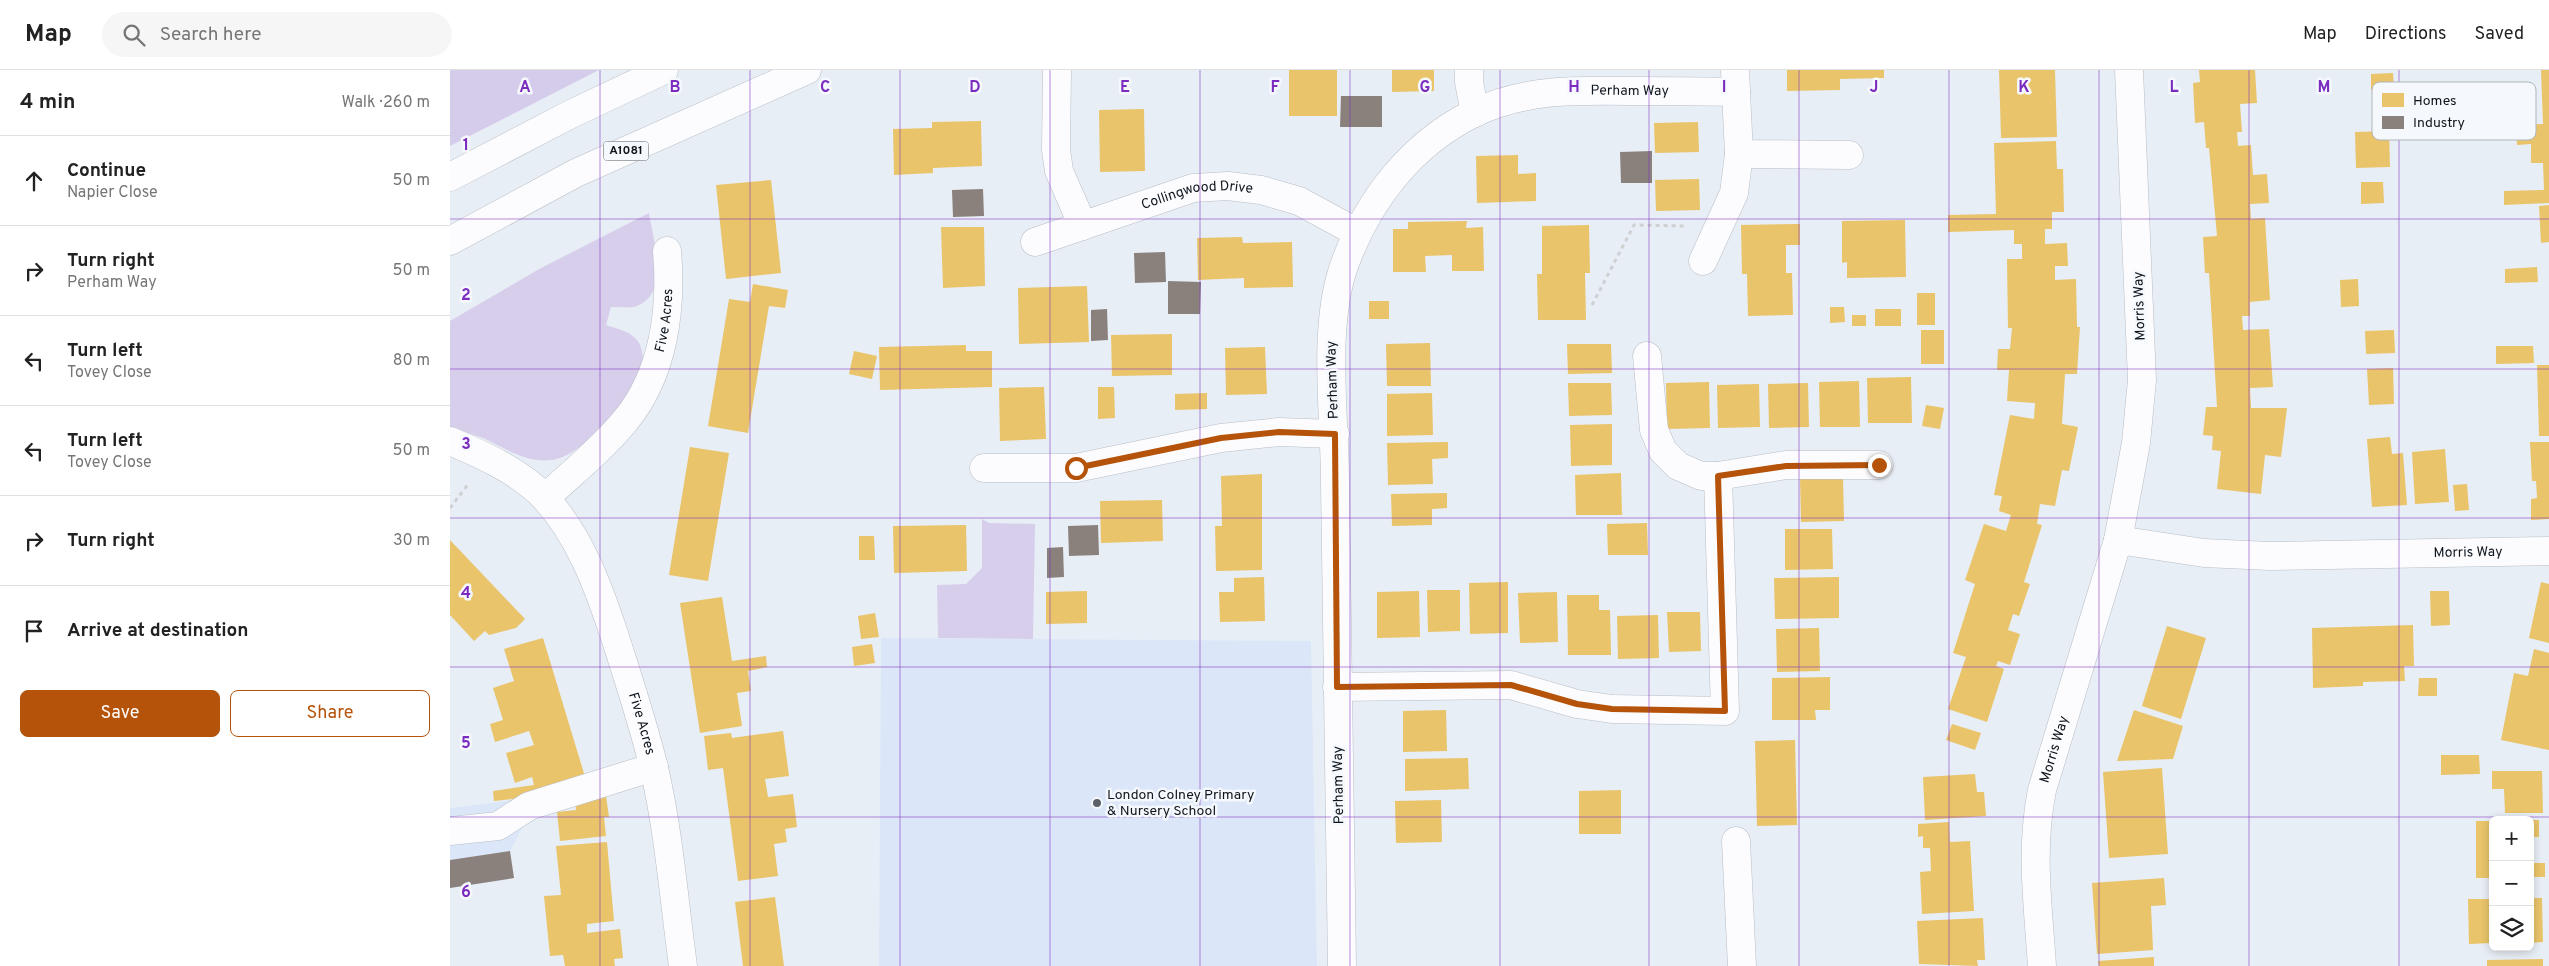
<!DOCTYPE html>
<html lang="en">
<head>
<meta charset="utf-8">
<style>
  body { margin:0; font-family:Overpass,sans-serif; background:#f6f6f6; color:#222 }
  .controls { position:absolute; right:15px; bottom:15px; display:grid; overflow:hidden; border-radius:8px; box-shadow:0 2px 8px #0003 }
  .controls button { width:45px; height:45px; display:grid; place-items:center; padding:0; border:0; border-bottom:1px solid #e0e0e0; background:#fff; color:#222; font:25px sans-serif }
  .stop { position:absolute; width:15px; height:15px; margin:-11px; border:4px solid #b45309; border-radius:50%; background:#fff }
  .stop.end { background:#b45309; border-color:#fff; box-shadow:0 1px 5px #0008 }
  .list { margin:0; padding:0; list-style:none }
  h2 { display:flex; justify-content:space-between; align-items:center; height:65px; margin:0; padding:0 20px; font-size:21px }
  h2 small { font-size:16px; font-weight:400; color:#767676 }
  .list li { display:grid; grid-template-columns:32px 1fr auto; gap:15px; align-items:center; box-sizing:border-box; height:90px; padding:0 20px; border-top:1px solid #e0e0e0 }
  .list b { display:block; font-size:19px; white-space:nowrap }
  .list p { margin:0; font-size:16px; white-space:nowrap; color:#767676 }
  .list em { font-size:16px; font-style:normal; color:#767676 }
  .actions { display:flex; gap:10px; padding:15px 20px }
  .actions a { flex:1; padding:11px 0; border:1px solid #b45309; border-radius:8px; text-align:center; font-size:18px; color:#b45309 }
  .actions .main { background:#b45309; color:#fff }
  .icon { flex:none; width:28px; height:28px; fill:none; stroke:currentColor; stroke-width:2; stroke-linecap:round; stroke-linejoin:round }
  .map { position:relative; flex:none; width:2099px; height:896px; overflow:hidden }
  header { display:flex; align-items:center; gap:30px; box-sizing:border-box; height:70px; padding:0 25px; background:#fff; border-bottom:1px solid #e0e0e0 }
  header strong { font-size:24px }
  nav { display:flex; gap:28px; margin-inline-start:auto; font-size:18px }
  .search { width:350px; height:45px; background:#f6f6f6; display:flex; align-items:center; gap:12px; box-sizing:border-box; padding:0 18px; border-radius:28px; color:#767676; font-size:19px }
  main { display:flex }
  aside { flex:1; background:#fff }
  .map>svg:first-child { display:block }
</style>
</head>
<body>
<header>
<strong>Map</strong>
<div class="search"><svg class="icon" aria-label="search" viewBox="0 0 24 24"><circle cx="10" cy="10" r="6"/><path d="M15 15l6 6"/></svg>Search here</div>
<nav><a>Map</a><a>Directions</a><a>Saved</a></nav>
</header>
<main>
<aside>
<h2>4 min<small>Walk · 260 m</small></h2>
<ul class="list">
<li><svg class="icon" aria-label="ahead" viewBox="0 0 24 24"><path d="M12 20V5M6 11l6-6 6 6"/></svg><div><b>Continue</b><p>Napier Close</p></div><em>50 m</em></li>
<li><svg class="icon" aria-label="right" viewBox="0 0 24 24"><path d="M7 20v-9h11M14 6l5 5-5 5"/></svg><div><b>Turn right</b><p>Perham Way</p></div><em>50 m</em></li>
<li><svg class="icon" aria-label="left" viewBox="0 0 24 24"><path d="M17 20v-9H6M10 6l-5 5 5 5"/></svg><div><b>Turn left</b><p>Tovey Close</p></div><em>80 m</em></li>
<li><svg class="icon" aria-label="left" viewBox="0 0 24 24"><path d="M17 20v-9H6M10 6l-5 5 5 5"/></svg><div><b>Turn left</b><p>Tovey Close</p></div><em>50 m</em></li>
<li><svg class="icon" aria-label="right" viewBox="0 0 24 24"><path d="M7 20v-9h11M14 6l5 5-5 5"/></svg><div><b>Turn right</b></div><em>30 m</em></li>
<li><svg class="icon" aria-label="arrive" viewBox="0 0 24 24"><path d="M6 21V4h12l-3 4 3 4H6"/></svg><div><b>Arrive at destination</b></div></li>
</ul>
<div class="actions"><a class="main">Save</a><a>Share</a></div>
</aside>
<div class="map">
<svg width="2099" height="896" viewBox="0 0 2099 896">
  <rect width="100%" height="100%" fill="#e8eef5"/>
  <g fill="#dbe7f8">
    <polygon points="431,568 861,571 867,896 429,896"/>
    <polygon points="80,728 80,744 60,781 64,808 0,818 0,738"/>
  </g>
  <g fill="#d7ceec">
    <path d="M199,143c4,27 23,83 -15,94 -6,1 -16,0 -23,0l-5,18c11,4 26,6 33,18 5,9 5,24 1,33 -12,27 -59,82 -89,84 -26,3 -46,-12 -68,-22 -11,-4 -22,-7 -33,-11v-106l91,-53z"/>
    <polygon points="532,449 539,453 585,454 583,569 488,568 487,515 516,514 532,498"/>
  </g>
  <polygon fill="#d5ccec" points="0,0 149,0 0,76"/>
  <g fill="#e9c46a">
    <rect x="839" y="0" width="48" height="46"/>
    <polygon points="942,0 984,0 984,21 942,22"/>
    <polygon points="1337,0 1434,0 1434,8 1390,9 1390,20 1337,21"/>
    <polygon points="1549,0 1605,0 1607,67 1551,68"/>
    <polygon points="1749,0 1805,0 1807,33 1790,34 1792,62 1787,62 1788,76 1801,75 1803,105 1817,104 1819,133 1800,134 1801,149 1815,148 1820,230 1800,232 1800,246 1792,246 1793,260 1819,259 1823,317 1800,318 1801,338 1837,338 1831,387 1815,385 1811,424 1767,419 1771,381 1762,380 1763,366 1753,365 1756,337 1767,337 1759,203 1755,203 1753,167 1767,166 1759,78 1756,78 1754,52 1745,53 1743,13 1750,12"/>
    <polygon points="2091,0 2099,0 2099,133 2054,135 2054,121 2094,120 2093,93 2081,93 2081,74 2067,75 2066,55 2093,54"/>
    <polygon points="1943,3 1944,20 1921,20 1921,4"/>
    <polygon points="694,39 695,101 650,102 649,40"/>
    <polygon points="531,51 532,96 483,98 483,103 444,105 443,59 482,58 482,52"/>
    <polygon points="1248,52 1249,82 1205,83 1204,53"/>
    <polygon points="1939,61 1940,97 1906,98 1905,62"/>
    <polygon points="1606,71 1607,99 1613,99 1614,142 1602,142 1602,159 1595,159 1595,174 1617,173 1618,196 1605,196 1605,210 1626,209 1627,257 1630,257 1627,304 1615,304 1612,354 1628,357 1619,401 1612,400 1605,436 1590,434 1587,454 1592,455 1574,512 1580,514 1569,546 1563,544 1558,560 1570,564 1560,595 1548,591 1546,596 1554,599 1537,652 1498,639 1516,587 1503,583 1525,514 1515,510 1534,454 1556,461 1561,445 1549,441 1552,426 1544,425 1560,345 1584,349 1585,333 1557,331 1559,300 1547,300 1548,279 1560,279 1562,258 1558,258 1557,189 1572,189 1572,174 1564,174 1564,160 1498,162 1498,145 1546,144 1544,73"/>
    <polygon points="1068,85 1068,104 1086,103 1086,131 1027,133 1026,86"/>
    <polygon points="1249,109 1250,140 1206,141 1205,110"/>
    <polygon points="321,110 331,203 276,209 266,115"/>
    <polygon points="1911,112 1933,112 1934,133 1911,134"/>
    <polygon points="2099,135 2099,172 2091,173 2089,136"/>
    <polygon points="1455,150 1456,207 1397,208 1397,192 1392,193 1392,151"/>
    <polygon points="1017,151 1016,158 1033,157 1034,201 1002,201 1002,185 975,186 976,202 943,202 943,159 958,159 958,152"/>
    <polygon points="1350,154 1350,175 1336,175 1336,203 1342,203 1343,245 1298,246 1297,204 1292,204 1291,155"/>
    <polygon points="1139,155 1140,203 1135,203 1136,250 1088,250 1087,204 1092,204 1092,156"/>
    <polygon points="491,157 534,157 535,216 493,218"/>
    <polygon points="792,167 793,173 842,172 843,217 794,218 794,208 748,210 747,168"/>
    <polygon points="2087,197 2088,212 2055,213 2055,199"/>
    <polygon points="1908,209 1909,236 1891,237 1890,210"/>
    <polygon points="303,214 338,220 335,238 319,236 298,363 258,356 279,229 300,232"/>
    <polygon points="637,216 639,272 569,274 568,218"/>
    <rect x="1467" y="223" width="18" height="32"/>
    <rect x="919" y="231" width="20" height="18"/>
    <polygon points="1380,237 1394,237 1395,252 1380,253"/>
    <rect x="1425" y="239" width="26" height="17"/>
    <rect x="1402" y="245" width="14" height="11"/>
    <rect x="1471" y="260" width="23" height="34"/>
    <polygon points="1944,260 1945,283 1916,284 1915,261"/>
    <polygon points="722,264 722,305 662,306 661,265"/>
    <polygon points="980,273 981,316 937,316 936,274"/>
    <polygon points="1117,274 1161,274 1162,303 1118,304"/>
    <polygon points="516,275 516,281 542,281 542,317 430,320 429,277"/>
    <polygon points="2046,276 2083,276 2084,293 2046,294"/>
    <polygon points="815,277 817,324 776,325 775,278"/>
    <polygon points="404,281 427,286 422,309 399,304"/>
    <polygon points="2087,295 2099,295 2099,366 2089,366"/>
    <polygon points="1943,298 1944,334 1919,335 1917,299"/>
    <polygon points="1461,307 1462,353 1418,353 1417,308"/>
    <polygon points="1409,311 1410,357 1370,357 1369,312"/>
    <polygon points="1259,312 1260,358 1217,359 1216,313"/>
    <polygon points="1118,313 1161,313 1162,345 1119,346"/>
    <polygon points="1358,313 1359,357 1319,358 1318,314"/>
    <polygon points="1309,314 1310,357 1268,358 1267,315"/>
    <polygon points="594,317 596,369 550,371 549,318"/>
    <polygon points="648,317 664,317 665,348 648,349"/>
    <polygon points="757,323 757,339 725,340 725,324"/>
    <polygon points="982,323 983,365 937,366 937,324"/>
    <polygon points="1476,335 1494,338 1490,359 1472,356"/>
    <polygon points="1162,354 1162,395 1121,396 1120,355"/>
    <polygon points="1940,367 1942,384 1953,383 1957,435 1922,437 1917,369"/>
    <polygon points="998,372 998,388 982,389 983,414 938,415 937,373"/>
    <polygon points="2080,372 2099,372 2099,449 2081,450 2081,429 2087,428 2086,411 2082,411"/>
    <polygon points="240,377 279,383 258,511 219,505"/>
    <polygon points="1995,379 1999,432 1965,434 1962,382"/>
    <polygon points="1171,403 1172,445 1126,445 1125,405"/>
    <polygon points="812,404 812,500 766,501 765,456 772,456 771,406"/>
    <polygon points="1393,407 1394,451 1351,452 1350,408"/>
    <polygon points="2017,414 2019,440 2005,441 2003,415"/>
    <polygon points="997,423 997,438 982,439 982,455 942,456 941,424"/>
    <polygon points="712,430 713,471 651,473 650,431"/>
    <polygon points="1197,453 1198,485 1158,485 1157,454"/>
    <polygon points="516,455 517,501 444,503 443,456"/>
    <polygon points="1335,459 1382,459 1383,499 1335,500"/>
    <polygon points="409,466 424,466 425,490 409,490"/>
    <polygon points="0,470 75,549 66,558 39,565 35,561 24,571 0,545"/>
    <polygon points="814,507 815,551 770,552 769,522 784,522 784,508"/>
    <polygon points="1389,507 1389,548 1325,549 1324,508"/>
    <polygon points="1058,512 1058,563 1020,564 1019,513"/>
    <polygon points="2091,512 2099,514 2099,573 2079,568"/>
    <polygon points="977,520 1010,520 1010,561 978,562"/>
    <polygon points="637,521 637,553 596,554 596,522"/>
    <polygon points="969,521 970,567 927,568 927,522"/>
    <polygon points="1980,521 1999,521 2000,555 1981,556"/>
    <polygon points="1107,522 1108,572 1070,573 1068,523"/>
    <polygon points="1117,525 1149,525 1149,540 1160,540 1161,585 1118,585"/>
    <polygon points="272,527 282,591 316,586 317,597 298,601 301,621 287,623 292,656 250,663 230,533"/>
    <polygon points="1217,542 1250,542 1251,581 1219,582"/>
    <polygon points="425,543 429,567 411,569 408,546"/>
    <polygon points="1208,545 1209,588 1168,589 1167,546"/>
    <polygon points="1963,555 1964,596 1954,596 1955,611 1913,612 1913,616 1863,618 1862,558"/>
    <polygon points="1717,556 1756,568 1731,649 1692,636"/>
    <polygon points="1369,558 1370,601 1327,602 1326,559"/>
    <polygon points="93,568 136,710 79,727 44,731 43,721 84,715 82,707 65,713 56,683 84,675 79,661 45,672 40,654 53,650 43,618 64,611 54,579"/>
    <polygon points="422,574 425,593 404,596 402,577"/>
    <polygon points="2084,579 2099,583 2099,680 2051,670 2064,603 2078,606"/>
    <polygon points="1380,607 1380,640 1365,640 1366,650 1322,650 1322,608"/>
    <polygon points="1969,608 1987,608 1987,626 1968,626"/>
    <polygon points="996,640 997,681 953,682 953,641"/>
    <polygon points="1684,640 1733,656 1723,689 1667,691"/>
    <polygon points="1502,654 1531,663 1525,680 1496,670"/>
    <polygon points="333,661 339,706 315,709 318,727 343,724 347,757 335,759 337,772 324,774 328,806 288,811 273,698 258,700 254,666 281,663 282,668"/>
    <polygon points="1345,670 1347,755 1307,756 1305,671"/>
    <polygon points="1991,685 2029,685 2030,704 1991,705"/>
    <polygon points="1018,688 1019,719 955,721 955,689"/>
    <polygon points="1712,698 1718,784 1659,788 1653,702"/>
    <polygon points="2042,701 2092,701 2093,743 2055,743 2054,719 2042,719"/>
    <polygon points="1525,704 1527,722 1534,722 1536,746 1475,750 1473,707"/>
    <polygon points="1171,720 1171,764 1129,764 1129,721"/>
    <polygon points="156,726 159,747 154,747 156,766 110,771 107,742 126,740 125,729"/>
    <polygon points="991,730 992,772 946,773 945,731"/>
    <rect x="2080" y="750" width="9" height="17"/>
    <rect x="2026" y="751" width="17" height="57"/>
    <polygon points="1499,752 1500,772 1520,771 1524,841 1472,844 1470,802 1481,801 1480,778 1473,778 1473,766 1468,767 1468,754"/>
    <polygon points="157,772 164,851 137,854 137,863 170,859 173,888 164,889 165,896 115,896 113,885 100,886 94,826 111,825 106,776"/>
    <rect x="2080" y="793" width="15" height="14"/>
    <polygon points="1714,808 1716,835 1701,836 1703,880 1647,884 1642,813"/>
    <polygon points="325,827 334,896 293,896 285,832"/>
    <polygon points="2080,828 2092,828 2093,872 2080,873"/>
    <polygon points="2018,829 2043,829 2043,873 2019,874"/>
    <polygon points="1533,848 1535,890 1527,890 1528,896 1469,894 1467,851"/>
    <polygon points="1704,887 1704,896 1649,896 1648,891"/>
    <polygon points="2093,889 2093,896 2037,896 2037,890"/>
  </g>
  <g fill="#8a817c">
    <polygon points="891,26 932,26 932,57 890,57"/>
    <polygon points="1202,81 1202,113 1171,113 1170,82"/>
    <polygon points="533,119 534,146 503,147 502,120"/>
    <polygon points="715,182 716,212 685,213 684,183"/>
    <polygon points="718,211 751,212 750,244 718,244"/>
    <polygon points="657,239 658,270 641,271 641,240"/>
    <polygon points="648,455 649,485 619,486 618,456"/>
    <polygon points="613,477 614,507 597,508 597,478"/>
    <polygon points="60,781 64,808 0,818 0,790"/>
  </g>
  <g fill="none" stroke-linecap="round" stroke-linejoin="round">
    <g stroke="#b8bec6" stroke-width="29">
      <g id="minor">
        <polyline points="607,0 606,80 609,101 633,156"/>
        <polyline points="1019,0 1019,12 1025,43"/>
        <polyline points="1286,22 1289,84 1399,85"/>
        <path id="s1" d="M585,172l158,-54 35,-2 33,4 38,11 59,32"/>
        <polyline points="1253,191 1284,123 1289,84"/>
        <polyline points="1197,286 1204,360 1213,381 1228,396 1251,406 1268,406 1336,395 1429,395"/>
        <path id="s2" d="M0,371c33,14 71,31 96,58 34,38 52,87 68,135 14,44 29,89 40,134 15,65 20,132 29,198"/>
        <polyline points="534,398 626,398 771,368 829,362 885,364"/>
        <path id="s3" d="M95,428c27,-25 57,-49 80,-77 39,-47 47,-112 42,-170"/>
        <path id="s4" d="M1668,470l86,13 66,3 279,-5"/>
        <polyline points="887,617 1061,615 1127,634 1162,639 1275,641 1268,406"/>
        <polyline points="0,761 48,756 79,736 204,697"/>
        <polyline points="1286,771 1292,896"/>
        <path id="s5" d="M892,896c-3,-161 -5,-322 -7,-483 0,-68 -13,-154 9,-217 23,-65 67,-122 130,-153 50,-24 102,-23 156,-22 35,0 70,0 106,1l-1,-22"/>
        <path id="s6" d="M1592,896c-4,-61 -12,-116 0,-176l76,-250 18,-97 6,-63 -13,-310"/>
      </g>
    </g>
    <g stroke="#b8bec6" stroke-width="29">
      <g id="major">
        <polyline points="0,107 119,45 214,0"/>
        <polyline points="0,171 126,103 357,0"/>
      </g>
    </g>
    <g stroke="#ced0d2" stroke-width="3" stroke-dasharray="4 4" stroke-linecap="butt">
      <polyline points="1142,235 1184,155 1235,156"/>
      <polyline points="0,438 19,413"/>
    </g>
    <use href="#minor" stroke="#fcfcfe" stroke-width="28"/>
    <use href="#major" stroke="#fcfcfe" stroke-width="28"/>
  </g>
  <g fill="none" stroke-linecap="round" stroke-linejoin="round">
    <polyline stroke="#b45309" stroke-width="6" points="626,398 771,368 829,362 885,364 887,617 1061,615 1127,634 1162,639 1275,641 1268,406 1336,396 1429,395"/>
  </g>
  <path fill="none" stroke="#7b2cbf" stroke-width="1" stroke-opacity="0.55" d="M150,0v896M300,0v896M450,0v896M600,0v896M750,0v896M900,0v896M1050,0v896M1199,0v896M1349,0v896M1499,0v896M1649,0v896M1799,0v896M1949,0v896M0,149h2099M0,299h2099M0,448h2099M0,597h2099M0,747h2099"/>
  <circle fill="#5b6169" stroke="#f5f9fe" stroke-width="2" cx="647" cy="733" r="5"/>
  <g text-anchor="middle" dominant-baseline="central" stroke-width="5" stroke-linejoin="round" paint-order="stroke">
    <rect fill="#f5f9fe" stroke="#545960" stroke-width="1" x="153.5" y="71.5" width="45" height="19" rx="4"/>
    <g font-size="12" font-weight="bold" fill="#0f151d">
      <text x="176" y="81">A1081</text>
    </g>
    <g font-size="14" fill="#0f151d" stroke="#f5f9fe">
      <text stroke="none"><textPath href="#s5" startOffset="1066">Perham Way</textPath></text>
      <text stroke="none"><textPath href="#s1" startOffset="170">Collingwood Drive</textPath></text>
      <text transform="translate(1690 236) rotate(-92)">Morris Way</text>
      <text stroke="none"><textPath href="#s3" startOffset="221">Five Acres</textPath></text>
      <text transform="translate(883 310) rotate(-92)">Perham Way</text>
      <text stroke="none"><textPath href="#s4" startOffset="351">Morris Way</textPath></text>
      <text stroke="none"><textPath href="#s2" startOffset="359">Five Acres</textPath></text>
      <text stroke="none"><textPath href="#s6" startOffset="219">Morris Way</textPath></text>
      <text transform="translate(889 715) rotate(-91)">Perham Way</text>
    </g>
    <g font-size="14" fill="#0f151d" stroke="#f5f9fe" text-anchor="start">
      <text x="657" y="725">London Colney Primary<tspan x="657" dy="16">&amp; Nursery School</tspan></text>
    </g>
  </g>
  <rect x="1922" y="12" width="164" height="58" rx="8" fill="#f5f9fe" stroke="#b0b5ba" stroke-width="1"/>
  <rect x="1932" y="23" width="22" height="14" fill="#e9c46a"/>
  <rect x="1932" y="46" width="22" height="13" fill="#8a817c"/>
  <g font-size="14" fill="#0f151d">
    <text x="1963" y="35">Homes</text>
    <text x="1963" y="57">Industry</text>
  </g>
  <g font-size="16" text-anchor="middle" font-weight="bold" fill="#7b2cbf" stroke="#f5f9fe" stroke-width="5" stroke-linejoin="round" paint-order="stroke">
    <text x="75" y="22">A</text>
    <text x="225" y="22">B</text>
    <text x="375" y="22">C</text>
    <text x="525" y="22">D</text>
    <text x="675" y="22">E</text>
    <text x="825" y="22">F</text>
    <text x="975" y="22">G</text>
    <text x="1124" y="22">H</text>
    <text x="1274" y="22">I</text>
    <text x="1424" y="22">J</text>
    <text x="1574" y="22">K</text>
    <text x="1724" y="22">L</text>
    <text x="1874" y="22">M</text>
    <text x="16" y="80">1</text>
    <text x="16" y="230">2</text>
    <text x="16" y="379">3</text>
    <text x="16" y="528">4</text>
    <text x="16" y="678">5</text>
    <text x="16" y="827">6</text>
  </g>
</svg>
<div class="controls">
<button>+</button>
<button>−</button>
<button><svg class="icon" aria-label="layers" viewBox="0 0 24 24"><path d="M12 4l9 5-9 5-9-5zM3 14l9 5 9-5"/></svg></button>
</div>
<div class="stop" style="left:626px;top:398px"></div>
<div class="stop end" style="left:1429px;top:395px"></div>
</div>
</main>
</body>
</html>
